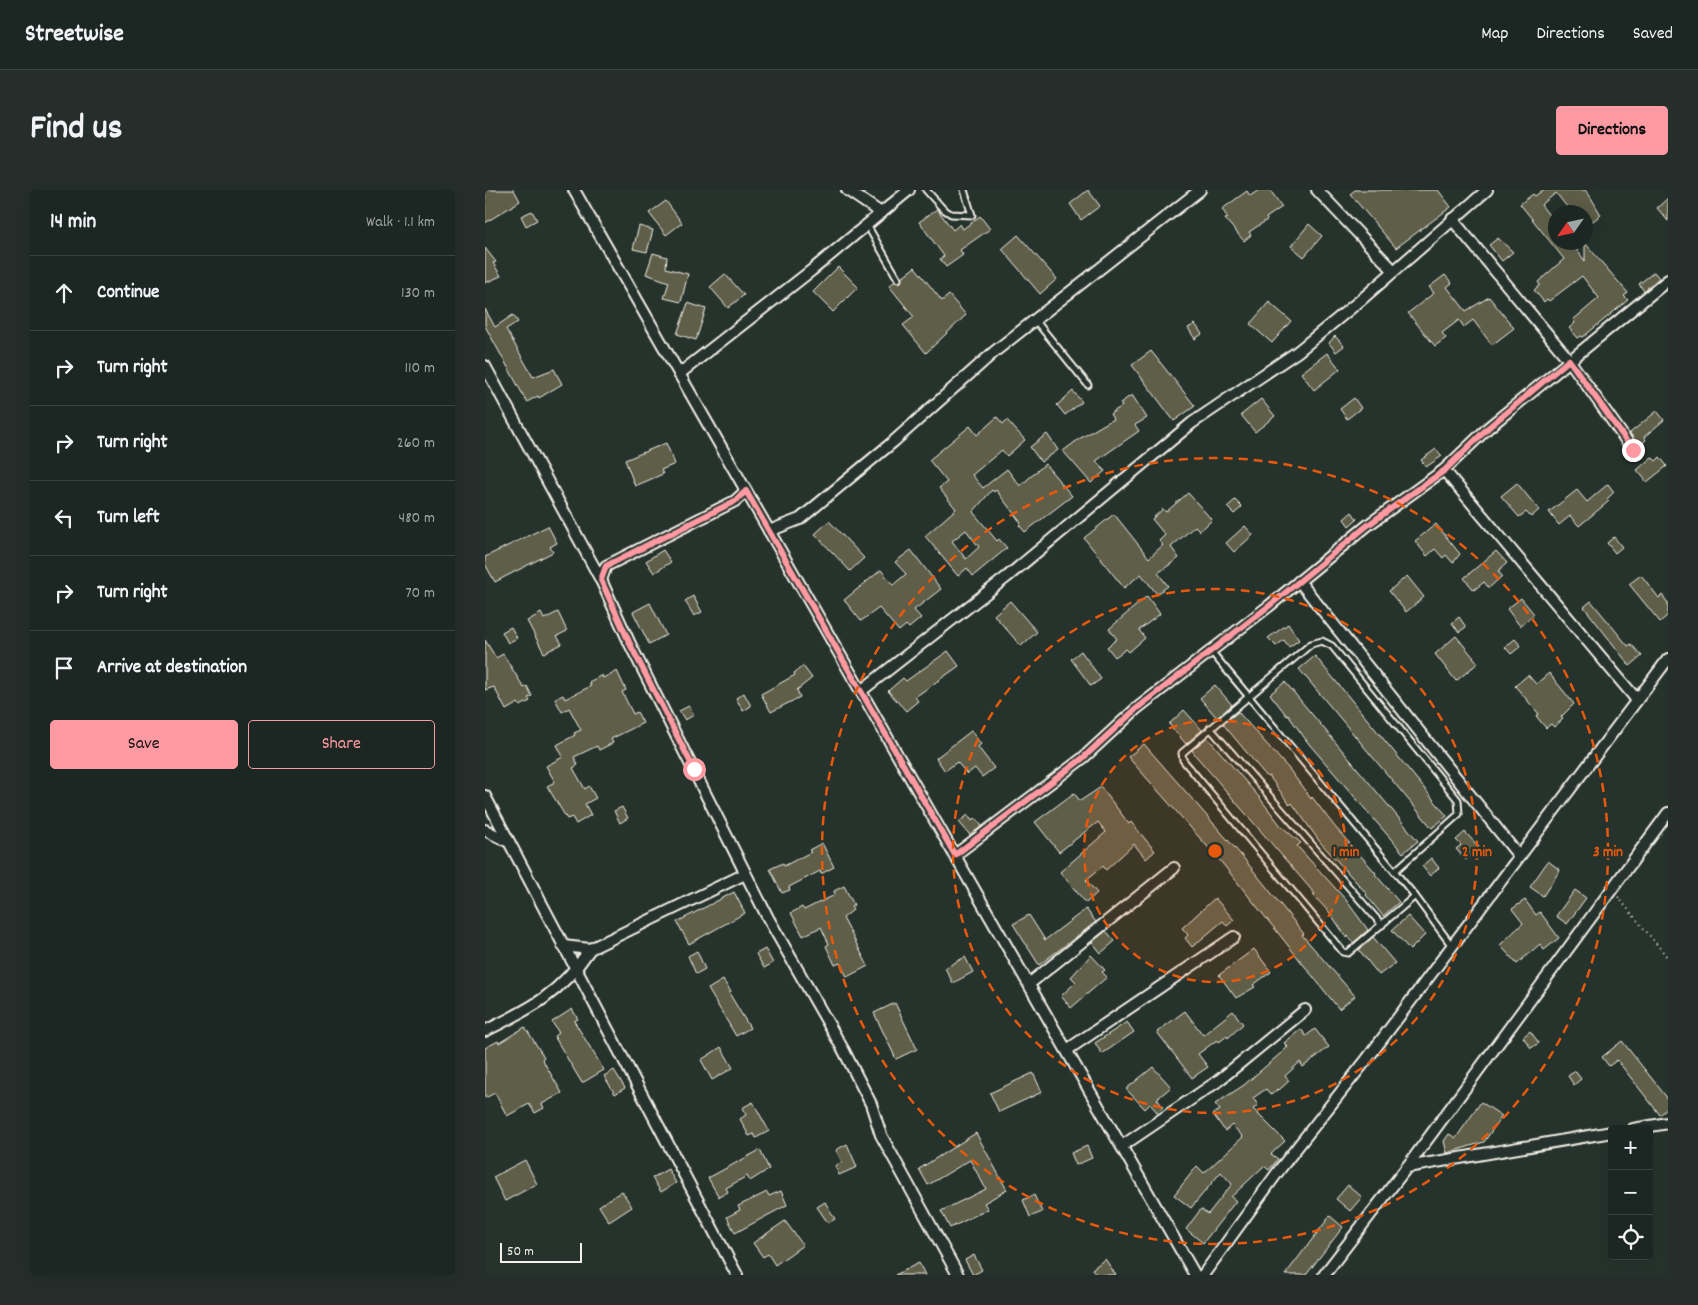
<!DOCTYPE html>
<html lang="en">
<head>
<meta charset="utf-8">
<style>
  body { margin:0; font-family:Dekko,sans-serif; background:#252e2a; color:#f1f3f6 }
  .controls { position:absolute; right:15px; bottom:15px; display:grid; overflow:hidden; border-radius:5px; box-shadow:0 5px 20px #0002 }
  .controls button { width:45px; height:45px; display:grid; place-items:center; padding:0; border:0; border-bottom:1px solid #3a4340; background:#1c2622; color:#f1f3f6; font:25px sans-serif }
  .compass { position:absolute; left:1063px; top:15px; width:45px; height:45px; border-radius:50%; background:#1c2622; box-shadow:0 5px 20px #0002; rotate:236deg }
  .scale { position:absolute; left:15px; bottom:12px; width:82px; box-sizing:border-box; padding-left:5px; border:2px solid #f4f1e8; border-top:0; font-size:14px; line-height:18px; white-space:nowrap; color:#f4f1e8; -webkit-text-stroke:4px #26332d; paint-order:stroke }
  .stop { position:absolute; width:15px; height:15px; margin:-11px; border:4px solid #ff9aa2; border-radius:50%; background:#fff }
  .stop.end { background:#ff9aa2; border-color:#fff; box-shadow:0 1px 5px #0008 }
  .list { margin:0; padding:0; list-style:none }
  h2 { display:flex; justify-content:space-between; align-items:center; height:65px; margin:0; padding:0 20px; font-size:21px }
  h2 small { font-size:16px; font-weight:400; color:#a0a5a5 }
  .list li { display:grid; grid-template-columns:32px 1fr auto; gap:15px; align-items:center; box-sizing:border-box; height:75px; padding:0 20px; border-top:1px solid #3a4340 }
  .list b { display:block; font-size:19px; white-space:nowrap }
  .list em { font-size:16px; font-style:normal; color:#a0a5a5 }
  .actions { display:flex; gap:10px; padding:15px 20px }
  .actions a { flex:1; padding:11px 0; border:1px solid #ff9aa2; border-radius:5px; text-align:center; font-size:18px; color:#ff9aa2 }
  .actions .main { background:#ff9aa2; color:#111 }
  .icon { flex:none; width:28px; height:28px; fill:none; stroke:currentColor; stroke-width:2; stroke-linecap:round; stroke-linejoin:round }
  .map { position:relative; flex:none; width:1183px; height:1085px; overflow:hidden; border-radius:5px }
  header { display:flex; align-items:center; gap:30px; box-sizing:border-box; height:70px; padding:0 25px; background:#1c2622; border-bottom:1px solid #3a4340 }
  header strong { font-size:24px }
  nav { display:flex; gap:28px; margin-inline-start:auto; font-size:18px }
  .intro { display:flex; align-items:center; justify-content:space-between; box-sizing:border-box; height:120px; padding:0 30px }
  h1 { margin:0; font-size:35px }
  .button { padding:12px 22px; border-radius:5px; background:#ff9aa2; color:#111; font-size:18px; font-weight:700 }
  main { display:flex; gap:30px; padding:0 30px }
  aside { flex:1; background:#1c2622; border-radius:5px; box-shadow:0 5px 20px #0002 }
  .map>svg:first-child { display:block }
</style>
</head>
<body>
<header>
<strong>Streetwise</strong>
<nav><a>Map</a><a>Directions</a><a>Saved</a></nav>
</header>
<div class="intro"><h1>Find us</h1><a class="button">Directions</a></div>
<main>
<aside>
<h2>14 min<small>Walk · 1.1 km</small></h2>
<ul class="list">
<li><svg class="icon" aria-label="ahead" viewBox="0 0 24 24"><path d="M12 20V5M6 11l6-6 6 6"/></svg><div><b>Continue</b></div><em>130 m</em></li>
<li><svg class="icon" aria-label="right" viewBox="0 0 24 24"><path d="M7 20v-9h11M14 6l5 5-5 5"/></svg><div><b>Turn right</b></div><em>110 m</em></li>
<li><svg class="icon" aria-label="right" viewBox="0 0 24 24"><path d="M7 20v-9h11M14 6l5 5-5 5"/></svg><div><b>Turn right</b></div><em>260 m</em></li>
<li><svg class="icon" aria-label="left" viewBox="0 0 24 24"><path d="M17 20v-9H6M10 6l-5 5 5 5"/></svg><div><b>Turn left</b></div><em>480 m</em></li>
<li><svg class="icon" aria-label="right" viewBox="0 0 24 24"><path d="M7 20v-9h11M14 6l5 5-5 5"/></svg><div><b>Turn right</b></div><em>70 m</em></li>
<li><svg class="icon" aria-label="arrive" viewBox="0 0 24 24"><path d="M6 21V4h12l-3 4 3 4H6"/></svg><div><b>Arrive at destination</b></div></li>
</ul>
<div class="actions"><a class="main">Save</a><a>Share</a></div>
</aside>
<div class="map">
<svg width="1183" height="1085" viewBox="0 0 1183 1085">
  <rect width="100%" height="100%" fill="#26332d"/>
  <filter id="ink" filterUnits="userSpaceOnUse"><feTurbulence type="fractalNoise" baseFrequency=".02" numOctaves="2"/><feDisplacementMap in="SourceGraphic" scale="10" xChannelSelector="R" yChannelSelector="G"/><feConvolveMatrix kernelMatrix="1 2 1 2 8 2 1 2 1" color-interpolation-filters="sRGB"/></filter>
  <g filter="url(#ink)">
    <g fill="#5f5f4a" stroke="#f4f1e8" fill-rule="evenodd">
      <polygon points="0,0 29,0 35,11 0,33"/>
      <polygon points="603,0 615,16 596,30 585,14"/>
      <polygon points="774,0 785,0 797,17 781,28 782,30 764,42 766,45 759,51 740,29 743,28 737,19 762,1 765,6"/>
      <polygon points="870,0 953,0 966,17 911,58 865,4"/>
      <polygon points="1058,0 1100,0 1105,6 1116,25 1100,37 1100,22 1086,22 1071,3 1056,15 1070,33 1070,52 1086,52 1100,71 1100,53 1143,103 1139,106 1143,110 1098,147 1096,146 1093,148 1084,138 1090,133 1088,130 1114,108 1097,86 1064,111 1062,109 1059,112 1049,100 1055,95 1053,92 1079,69 1035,14 1048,4 1050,6"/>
      <polygon points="1183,8 1183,31 1172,18"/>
      <polygon points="181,11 197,33 181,45 164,23"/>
      <polygon points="452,19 468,40 475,34 478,39 495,26 505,39 475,60 478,65 461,77 455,69 459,66 434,32"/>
      <polygon points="47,21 52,30 41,36 36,26"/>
      <polygon points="824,34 837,46 819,67 806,56"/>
      <polygon points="154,36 168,40 162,62 148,59"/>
      <polygon points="533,45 572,89 555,104 517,59"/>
      <polygon points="1013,48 1028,62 1017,71 1004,55"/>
      <polygon points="0,58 11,72 8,73 16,86 0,93"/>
      <polygon points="168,63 182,67 181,78 203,84 196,112 179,108 184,92 161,84"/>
      <polygon points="353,77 373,97 348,122 328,102"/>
      <polygon points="430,77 457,111 464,105 481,125 441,163 418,135 429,127 404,96 409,92 416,92 417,87"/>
      <polygon points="1169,82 1174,88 1159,101 1154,94"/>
      <polygon points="240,84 259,105 243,118 225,97"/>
      <polygon points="960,85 967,93 962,97 981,121 1004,107 1029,138 1007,155 988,130 979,137 974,130 957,143 961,148 950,156 923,123 949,103 944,97"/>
      <polygon points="784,112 806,131 787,153 765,134"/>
      <polygon points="203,113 221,119 211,150 192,144"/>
      <polygon points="0,119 10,137 28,125 33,132 21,139 48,187 69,179 77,194 54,208 53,206 42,212 0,136"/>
      <polygon points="710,134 717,144 710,149 703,138"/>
      <polygon points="850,146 859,156 851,162 844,153"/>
      <polygon points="666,161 710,216 689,231 647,175"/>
      <polygon points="842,163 855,179 829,200 816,183"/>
      <polygon points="588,201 597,212 580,225 572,215"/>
      <polygon points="647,205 662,228 650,235 654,241 611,271 620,281 606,293 578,261 594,249 628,229 625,224 637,216 635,213"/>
      <polygon points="869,208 876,218 862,229 855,219"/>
      <polygon points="776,209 790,226 770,242 756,225"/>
      <polygon points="1172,221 1179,230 1159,247 1161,250 1154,256 1145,243"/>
      <path d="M512,227l6,7 4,-4 18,20 -18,16 -5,-6 -30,25 11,13 24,-19 13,17 25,-22 27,32 -47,36 -6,-7 2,-2 -25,-33 -2,2 -2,-2 -19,22 24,29 2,-2 8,9 -34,28 -6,-8 -9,8 -33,-40 31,-27 -17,-21 8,-6 -18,-22 41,-34 7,9zM481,340l13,17 -13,12 -14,-18z"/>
      <polygon points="562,244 573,260 556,272 545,257"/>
      <polygon points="181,253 190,274 176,280 178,284 150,296 140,270"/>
      <polygon points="951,259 957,266 941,277 936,270"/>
      <polygon points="1167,267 1171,271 1175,267 1182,276 1162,292 1152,280"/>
      <polygon points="1032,293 1054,320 1046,327 1041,322 1034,327 1016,306"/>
      <polygon points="1123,294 1129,302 1122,309 1124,311 1094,336 1085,326 1074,335 1064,322 1092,300 1102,312"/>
      <polygon points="703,303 727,330 715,341 710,336 686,357 694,368 673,383 683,396 672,404 656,384 639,398 599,348 629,324 664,368 678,355 674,351 680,345 667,329 678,319 681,322"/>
      <polygon points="750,310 757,317 749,324 742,317"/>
      <polygon points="867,322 872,329 864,336 859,329"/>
      <polygon points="344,331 379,368 365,381 330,344"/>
      <polygon points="951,334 975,364 968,373 961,365 958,368 950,359 942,366 930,351"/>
      <polygon points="63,336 72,353 65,357 68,362 10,392 0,374 0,367"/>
      <polygon points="760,336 768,345 749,362 741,353"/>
      <polygon points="1129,347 1137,357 1130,363 1122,353"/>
      <polygon points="178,360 186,372 169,383 161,371"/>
      <polygon points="426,360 456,399 429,420 436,428 424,438 421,435 414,441 394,418 376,431 359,410 396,380 408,395 421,384 410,372"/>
      <polygon points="1011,361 1022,373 1013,381 1017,386 1004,398 999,392 989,400 979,388"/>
      <polygon points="1156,385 1174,408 1177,405 1183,413 1183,425 1175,432 1144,394"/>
      <polygon points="922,386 939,407 921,422 904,401"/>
      <polygon points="208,406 217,422 209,426 200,411"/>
      <polygon points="662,406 675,424 654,440 660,448 644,462 641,459 630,467 622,457 632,449 624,439"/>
      <polygon points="1036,408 1049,424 1035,436 1022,419"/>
      <polygon points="525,411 552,442 536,456 509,425"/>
      <polygon points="1106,411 1143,456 1146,454 1157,466 1145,476 1099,417"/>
      <polygon points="165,413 181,445 164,454 148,422"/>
      <polygon points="73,422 82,441 72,446 77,454 59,463 42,431 56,423 59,429"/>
      <polygon points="974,427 981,437 974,442 967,433"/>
      <polygon points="803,434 814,450 804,457 799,450 791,456 783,448"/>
      <polygon points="26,437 32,448 23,453 17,442"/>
      <polygon points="971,446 993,473 971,491 950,464"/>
      <polygon points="1030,449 1036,456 1026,464 1020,457"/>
      <polygon points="0,450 11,468 18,464 39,498 42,496 47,506 43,508 45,511 35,516 33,513 21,520 9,497 0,500"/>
      <polygon points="463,461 474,476 430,507 433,511 421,521 403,501 418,488 421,491"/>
      <polygon points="596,461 616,489 606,496 586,469"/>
      <polygon points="830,466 962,626 947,638 814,479"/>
      <polygon points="318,476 327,488 312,500 315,507 286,522 276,504 310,485 309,483"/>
      <polygon points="132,481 141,500 137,502 148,524 152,522 158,533 126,549 128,553 114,560 112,556 89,567 93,575 88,578 100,599 104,596 111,608 100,614 106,625 91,634 87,627 82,629 62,596 70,592 61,576 78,567 72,555 90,545 89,543 96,540 84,518 77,522 70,509 78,505 80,509 106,496 104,492 117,485 118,488"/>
      <polygon points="1064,483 1089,514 1076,527 1078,529 1069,537 1066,534 1061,538 1051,526 1054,524 1030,496 1043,485 1051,494"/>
      <polygon points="800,492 933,651 918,663 824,554 803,525 802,526 785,504"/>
      <polygon points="730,495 747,515 732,528 715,508"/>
      <polygon points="259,503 266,516 258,521 251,508"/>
      <polygon points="204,516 209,525 200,530 194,521"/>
      <polygon points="699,520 717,540 701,554 684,534"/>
      <polygon points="753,522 804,579 826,609 827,607 850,637 891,683 890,684 914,712 898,726 881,705 882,704 835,652 807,613 805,615 784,586 782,587 738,534"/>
      <polygon points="486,541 496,554 493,557 509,578 497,587 490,578 482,584 472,572 460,581 451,568"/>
      <polygon points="722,547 774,607 796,636 816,653 812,656 861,710 883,740 868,753 863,746 862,748 845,723 828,705 830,704 711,566 707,560"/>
      <polygon points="659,554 756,665 819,744 817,745 870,806 854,819 737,673 643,567"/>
      <polygon points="616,597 644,634 646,632 670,661 661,669 649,654 621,680 618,676 601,690 612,703 601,713 575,682 621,642 613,632 574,662 550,632 589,603 595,611"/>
      <polygon points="137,617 143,628 135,633 129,621"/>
      <polygon points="483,625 487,631 490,628 497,636 485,645 474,632"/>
      <polygon points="980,642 994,657 981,670 971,659 976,655 971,650"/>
      <polygon points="337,653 349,677 336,684 335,681 304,697 305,700 297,703 285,679 298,673 299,676 326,662 324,660"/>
      <polygon points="946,668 954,678 945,686 937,676"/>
      <polygon points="1063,671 1075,680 1058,706 1045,697"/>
      <polygon points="359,696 369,715 366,717 368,720 358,728 383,776 362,787 355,773 350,775 341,756 344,754 336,737 318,746 306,723 317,717 319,720 331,714 350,705 349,701"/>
      <polygon points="1090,700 1101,708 1082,734 1071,726"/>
      <polygon points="249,702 260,723 204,754 192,732"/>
      <polygon points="730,708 749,730 742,736 738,731 707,757 700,748 703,745 697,738"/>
      <polygon points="1040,710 1051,725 1055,722 1074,748 1059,760 1055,754 1032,774 1015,755 1038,733 1027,719"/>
      <polygon points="601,719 611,732 554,775 528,734 544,725 560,750"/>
      <polygon points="923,726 940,745 925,760 907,740"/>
      <polygon points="621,741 630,751 616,763 607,752"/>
      <polygon points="888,747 910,773 894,785 874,760"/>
      <polygon points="280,759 288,773 279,778 271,764"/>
      <polygon points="769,759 786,782 768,795 770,797 751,808 734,785"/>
      <polygon points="212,761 220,779 211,784 203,766"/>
      <polygon points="606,765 620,780 617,782 622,787 586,818 576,806 591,792 586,787"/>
      <polygon points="480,767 488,782 468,793 460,778"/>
      <polygon points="238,790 246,802 244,803 265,838 251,846 223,799"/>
      <polygon points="410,813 432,859 411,869 389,823"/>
      <polygon points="87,819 93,829 89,831 119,880 97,893 69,846 74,843 67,832"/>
      <polygon points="700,821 718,845 748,821 758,834 743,848 742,846 734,852 732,850 713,864 723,877 707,888 672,842"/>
      <polygon points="642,832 649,842 617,864 610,853"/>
      <polygon points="40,837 59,867 57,869 77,903 57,914 59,918 50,923 44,914 22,926 10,903 0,908 0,858 13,851 14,853"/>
      <polygon points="816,839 821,846 830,839 844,857 818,877 815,872 800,886 804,891 794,900 793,899 786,905 781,899 768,908 773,915 768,919 800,951 786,964 793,969 784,980 779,976 746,1007 751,1011 718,1053 701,1039 716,1019 723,1024 747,994 736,982 706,1018 689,1005 712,976 719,983 758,947 747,935 740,941 728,924 735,920 730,914 759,895 803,857 799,853"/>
      <polygon points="1045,841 1054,853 1046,858 1038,847"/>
      <polygon points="1137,851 1183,909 1183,918 1175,925 1132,870 1124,876 1117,867"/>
      <polygon points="236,857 248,878 227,890 216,870"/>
      <polygon points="668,877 686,897 672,909 678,917 672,922 665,914 660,919 641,899"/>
      <polygon points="129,880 140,898 130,904 119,886"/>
      <polygon points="1090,881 1096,889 1089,895 1083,886"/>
      <polygon points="548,883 557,902 514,922 505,903"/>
      <polygon points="268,912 284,941 271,948 269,944 264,946 255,929 261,925 257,918"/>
      <polygon points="996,912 1017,926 999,952 962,963 959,951 964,944 971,948"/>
      <polygon points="491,943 522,1000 499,1013 503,1019 465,1038 456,1021 501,999 485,970 443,995 434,979"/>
      <polygon points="362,954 372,977 354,985 350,976 357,972 351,960"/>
      <polygon points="602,956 607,968 591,975 586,963"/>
      <polygon points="275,960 284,979 265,991 262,986 241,998 243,1002 234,1007 223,988"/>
      <polygon points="40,970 52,994 20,1011 8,987"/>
      <polygon points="183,979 191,993 176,1002 167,988"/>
      <polygon points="863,995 877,1007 865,1021 851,1009"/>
      <polygon points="137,1001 147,1017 124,1032 114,1016"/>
      <polygon points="296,1001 302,1015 250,1043 242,1027 255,1020 253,1016 282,1002 284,1006"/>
      <polygon points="549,1005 557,1022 545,1027 538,1010"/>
      <polygon points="340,1012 350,1029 343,1033 332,1017"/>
      <polygon points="845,1026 858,1037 821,1085 800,1085"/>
      <polygon points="300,1031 318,1055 290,1075 283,1064 278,1067 268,1053"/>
      <polygon points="489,1065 497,1080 488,1085 480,1070"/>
      <polygon points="620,1069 631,1085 612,1085 607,1079"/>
      <polygon points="434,1073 440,1085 410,1085"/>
    </g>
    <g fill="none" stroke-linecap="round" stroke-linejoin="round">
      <g stroke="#f4f1e8" stroke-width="9">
        <g id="lane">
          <polyline points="441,0 458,19 466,24 487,25 479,0"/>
          <polyline points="382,35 413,89"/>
          <polyline points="550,130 603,195"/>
          <polyline points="725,460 930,706 967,756"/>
          <polyline points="725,538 897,735"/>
          <polyline points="910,681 974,624 973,610 847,456 837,451 826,454 697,563 698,570 858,762 863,763 930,706"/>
        </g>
      </g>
      <g stroke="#f4f1e8" stroke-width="14">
        <g id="street">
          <polyline points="89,0 710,1085"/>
          <polyline points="362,0 396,23"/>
          <polyline points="832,0 909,81"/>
          <polyline points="967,29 1084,170 1148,260"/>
          <polyline points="0,176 116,390 145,454 283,728 359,861 386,914 396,945 473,1085"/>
          <polyline points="194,184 327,80 424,0"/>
          <polyline points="959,280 1152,510"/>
          <polyline points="284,341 315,329 408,252 509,162 715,0"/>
          <polyline points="116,390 121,376 250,311 261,301"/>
          <polyline points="814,391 1033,665"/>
          <polyline points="376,501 523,386 707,233 812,162 877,109 1002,0"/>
          <polyline points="0,606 252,1085"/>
          <polyline points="0,640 24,652"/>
          <polyline points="470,665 598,568 651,519 784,416 883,335 959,280 1004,237 1183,90"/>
          <polyline points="78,756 105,759"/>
          <polyline points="544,794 689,678"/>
          <path d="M0,841c47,-23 75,-37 105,-82l155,-75"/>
          <polyline points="582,860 749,747"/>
          <polyline points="1148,939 1183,933"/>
          <polyline points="637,956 733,891 820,820"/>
          <polyline points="922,977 1127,942"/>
          <polyline points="718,1085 795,979 882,869 1183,469"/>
          <polyline points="839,1085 922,977 1183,623"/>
        </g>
      </g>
      <polyline stroke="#f4f1e8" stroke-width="2" stroke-dasharray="1 4" stroke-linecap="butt" points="1133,707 1183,768"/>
      <use href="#lane" stroke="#26332d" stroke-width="5"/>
      <use href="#street" stroke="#26332d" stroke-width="10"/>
    </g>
  </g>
  <g fill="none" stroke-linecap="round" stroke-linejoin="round" filter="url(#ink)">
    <polyline stroke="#ff9aa2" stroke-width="6" points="209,579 145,454 116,390 121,376 250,311 261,301 470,665 598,568 651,519 784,416 883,335 960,280 1004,237 1084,170 1148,260"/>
  </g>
  <circle cx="730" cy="661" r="131" fill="#e8590c" fill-opacity=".12"/>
  <g fill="none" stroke="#e8590c" stroke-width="2.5" stroke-dasharray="9 6">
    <circle cx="730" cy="661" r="131"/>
    <circle cx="730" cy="661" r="262"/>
    <circle cx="730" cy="661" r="393"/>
  </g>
  <circle cx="730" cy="661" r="8" fill="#e8590c" stroke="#26332d" stroke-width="2.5"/>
  <g font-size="15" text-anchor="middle" font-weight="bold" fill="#e8590c" stroke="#26332d" stroke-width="4.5" stroke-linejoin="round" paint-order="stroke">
    <text x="861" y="666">1 min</text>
    <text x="992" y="666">2 min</text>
    <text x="1123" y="666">3 min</text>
  </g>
</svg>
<div class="controls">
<button>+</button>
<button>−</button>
<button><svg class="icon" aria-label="locate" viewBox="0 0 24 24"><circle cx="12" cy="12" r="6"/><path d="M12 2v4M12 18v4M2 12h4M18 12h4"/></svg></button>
</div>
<svg class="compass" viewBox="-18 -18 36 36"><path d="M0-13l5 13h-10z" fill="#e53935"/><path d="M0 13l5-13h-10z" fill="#a0a5a5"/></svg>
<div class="scale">50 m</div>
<div class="stop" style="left:209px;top:579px"></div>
<div class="stop end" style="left:1148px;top:260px"></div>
</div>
</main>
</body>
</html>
